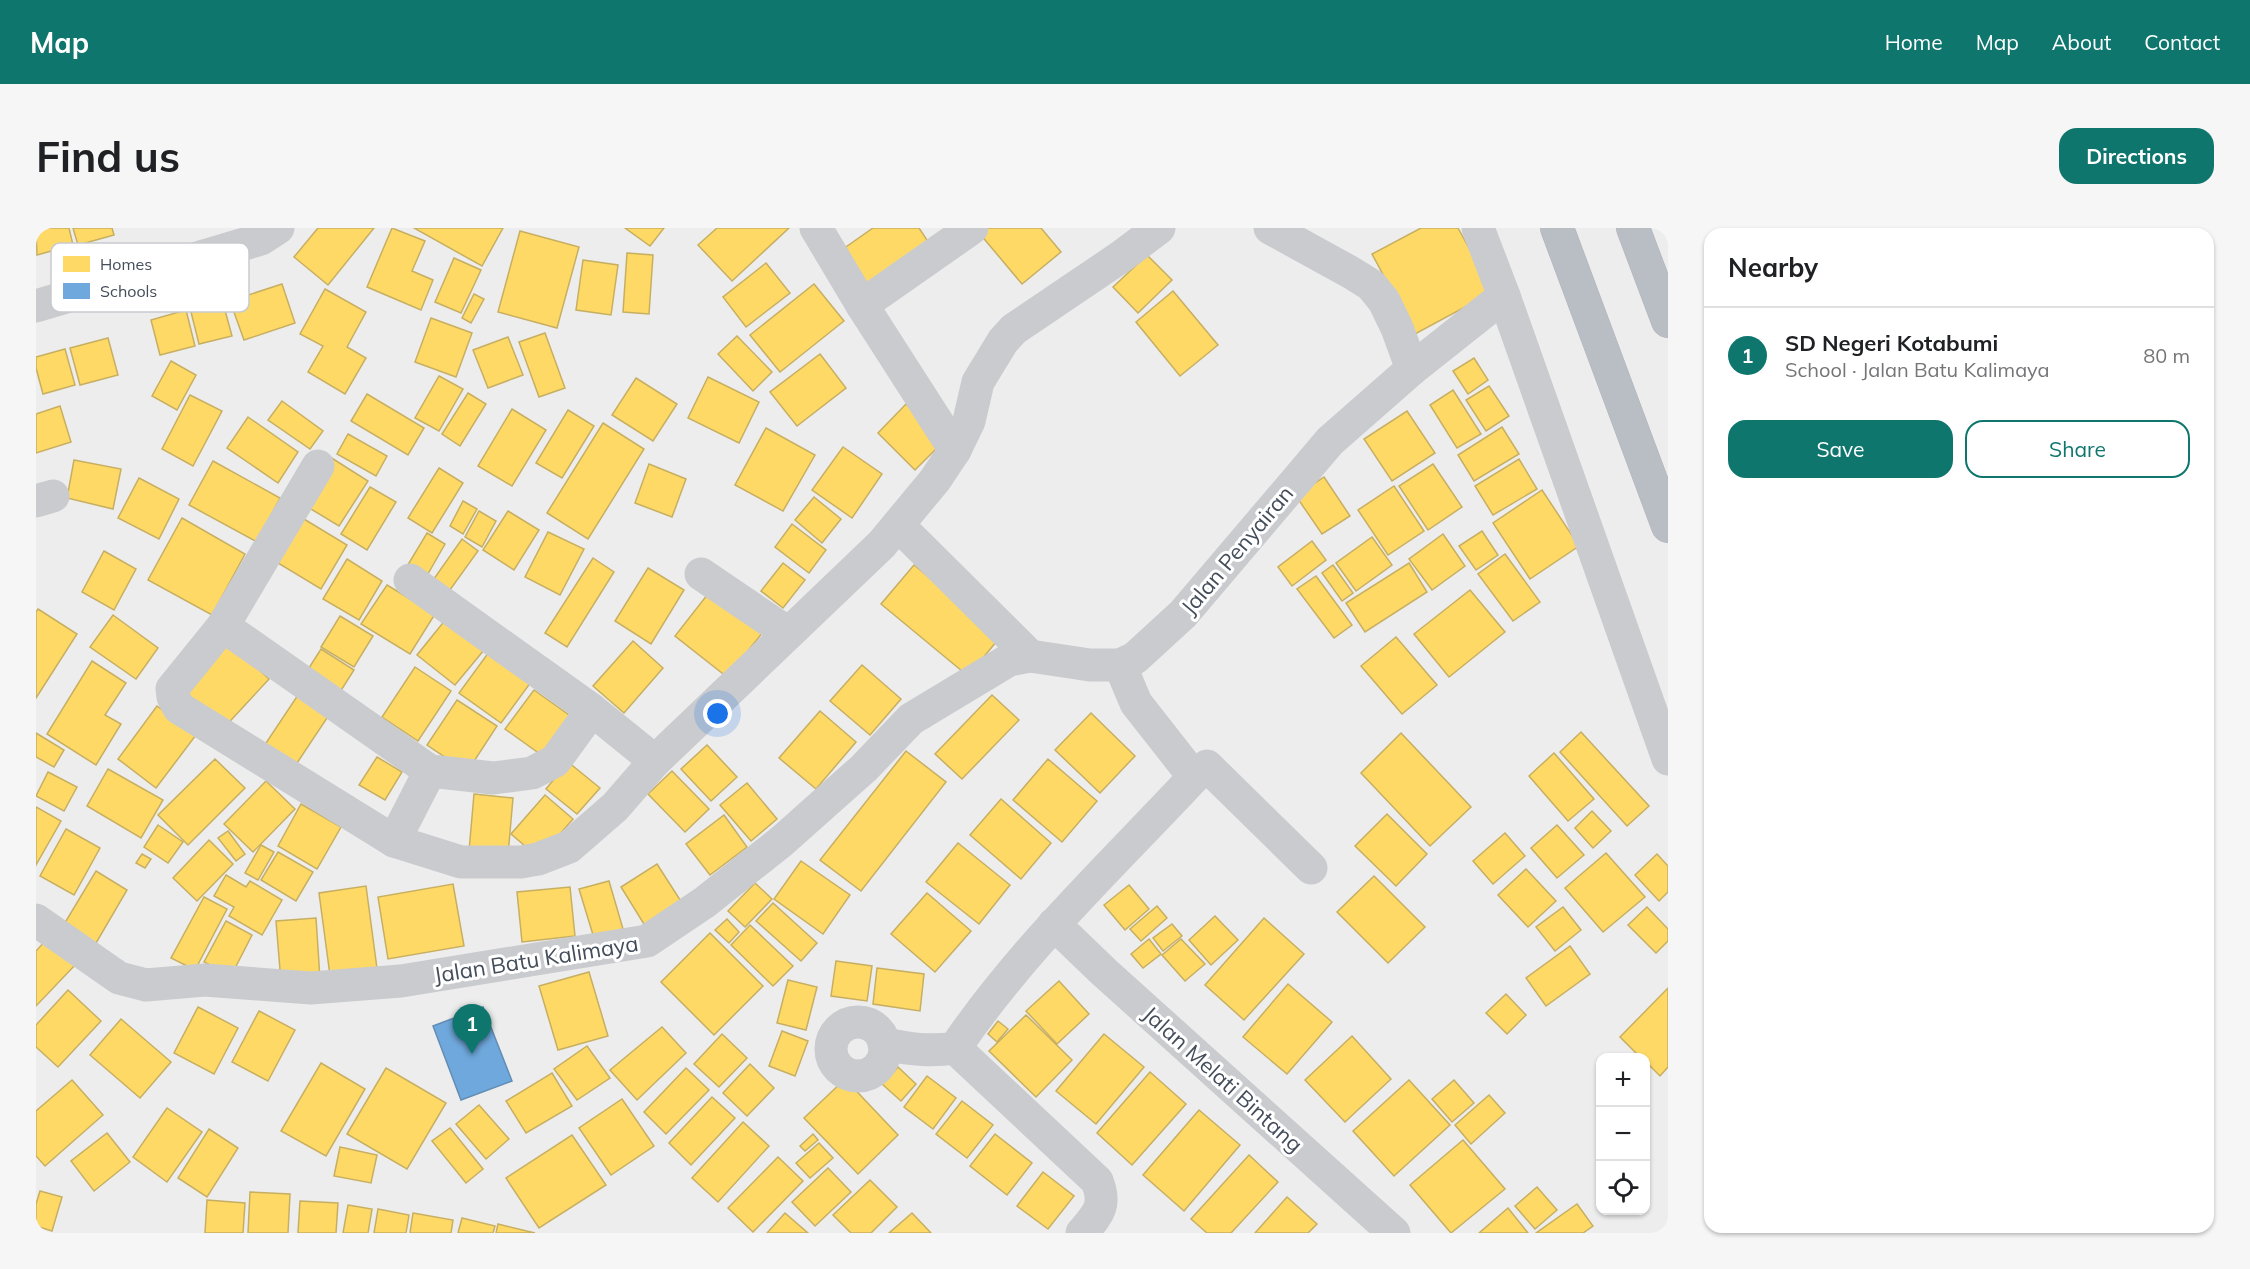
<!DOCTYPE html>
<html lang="en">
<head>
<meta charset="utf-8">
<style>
  body { margin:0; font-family:Mulish,sans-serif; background:#f6f6f6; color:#202124 }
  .controls { position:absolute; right:18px; bottom:18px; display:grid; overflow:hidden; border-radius:12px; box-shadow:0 2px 4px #0004 }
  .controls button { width:54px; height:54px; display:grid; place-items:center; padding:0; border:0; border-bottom:2px solid #e0e0e0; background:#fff; color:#202124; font:30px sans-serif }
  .you { position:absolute; left:682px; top:486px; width:21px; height:21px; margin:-15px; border:4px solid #fff; border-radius:50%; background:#1a73e8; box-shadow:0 0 0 9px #1a73e833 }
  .badge { display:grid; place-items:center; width:39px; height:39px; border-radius:50%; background:#0f766e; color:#fff; font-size:20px; font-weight:700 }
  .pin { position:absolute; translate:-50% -50px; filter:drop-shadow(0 2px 3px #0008) }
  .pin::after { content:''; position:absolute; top:32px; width:21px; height:18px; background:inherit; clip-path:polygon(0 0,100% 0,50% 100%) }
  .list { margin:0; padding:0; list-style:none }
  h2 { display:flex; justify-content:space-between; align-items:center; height:78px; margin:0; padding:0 24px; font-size:26px }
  h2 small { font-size:20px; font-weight:400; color:#757577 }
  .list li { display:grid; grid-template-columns:39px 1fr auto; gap:18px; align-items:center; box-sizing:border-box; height:96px; padding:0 24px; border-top:2px solid #e0e0e0 }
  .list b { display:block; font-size:22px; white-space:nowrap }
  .list p { margin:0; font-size:20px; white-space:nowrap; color:#757577 }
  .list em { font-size:20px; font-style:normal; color:#757577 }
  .actions { display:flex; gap:12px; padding:18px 24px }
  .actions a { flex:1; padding:14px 0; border:2px solid #0f766e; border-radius:18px; text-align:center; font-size:21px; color:#0f766e }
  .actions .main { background:#0f766e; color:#fff }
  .icon { flex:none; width:33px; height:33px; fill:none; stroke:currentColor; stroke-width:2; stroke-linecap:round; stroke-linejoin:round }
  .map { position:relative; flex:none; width:1632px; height:1005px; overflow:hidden; border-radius:18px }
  header { display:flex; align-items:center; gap:36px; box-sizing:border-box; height:84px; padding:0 30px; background:#0f766e; color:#fff }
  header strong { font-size:28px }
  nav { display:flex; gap:33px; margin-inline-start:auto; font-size:21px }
  .intro { display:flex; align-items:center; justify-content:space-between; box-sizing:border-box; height:144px; padding:0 36px }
  h1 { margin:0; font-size:42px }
  .button { padding:15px 27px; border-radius:18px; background:#0f766e; color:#fff; font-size:21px; font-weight:700 }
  main { display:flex; gap:36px; padding:0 36px }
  aside { flex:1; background:#fff; border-radius:18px; box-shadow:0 2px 4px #0004 }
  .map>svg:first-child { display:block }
</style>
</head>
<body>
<header>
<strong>Map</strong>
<nav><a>Home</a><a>Map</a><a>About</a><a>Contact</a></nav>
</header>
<div class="intro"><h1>Find us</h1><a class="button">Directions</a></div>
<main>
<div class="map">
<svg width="1632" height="1005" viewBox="0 0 1632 1005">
  <rect width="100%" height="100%" fill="#eeeded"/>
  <g fill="#ffd966" stroke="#c7af62" stroke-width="1.5">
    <polygon points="0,0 33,0 37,17 1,27"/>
    <polygon points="37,0 76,0 78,7 42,17"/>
    <polygon points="282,0 338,0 292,57 258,29"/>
    <polygon points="356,0 389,13 376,43 397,52 385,82 331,59"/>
    <polygon points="378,0 467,0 446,38"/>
    <polygon points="589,0 628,0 614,18"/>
    <polygon points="681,0 753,0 696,53 662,17"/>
    <polygon points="837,0 883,0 895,18 828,65 800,26"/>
    <polygon points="951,0 1005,0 1025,24 986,56 944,6"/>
    <polygon points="1385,0 1422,0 1457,64 1379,106 1336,26"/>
    <polygon points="484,3 543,19 521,100 462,84"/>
    <polygon points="591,25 617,27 613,86 587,84"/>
    <polygon points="1111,27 1136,52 1102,85 1077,59"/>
    <polygon points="418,30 445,42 425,85 399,74"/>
    <polygon points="547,32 582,37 575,87 540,82"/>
    <polygon points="730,35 754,65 710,99 687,69"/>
    <polygon points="246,56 259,95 208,112 194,73"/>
    <polygon points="778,56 808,93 744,144 714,107"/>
    <polygon points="289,61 330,84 311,119 330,130 309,166 272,144 287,118 264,106"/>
    <polygon points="1137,63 1182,117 1144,148 1100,94"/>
    <polygon points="438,66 448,71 435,95 426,90"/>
    <polygon points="187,75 196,108 163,116 155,84"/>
    <polygon points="150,82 159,118 124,127 115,92"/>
    <polygon points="395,90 436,105 420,149 379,134"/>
    <polygon points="509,105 529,160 503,169 483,114"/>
    <polygon points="701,108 736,144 717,163 682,126"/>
    <polygon points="472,109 487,147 452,160 437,122"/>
    <polygon points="72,110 82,147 44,157 34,120"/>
    <polygon points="29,121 39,157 7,166 0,140 0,129"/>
    <polygon points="784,126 810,160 761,198 734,164"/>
    <polygon points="1438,130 1452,152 1432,166 1417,143"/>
    <polygon points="135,133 160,147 141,182 116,168"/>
    <polygon points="403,148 427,161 403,203 379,190"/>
    <polygon points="672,149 723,174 703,215 652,190"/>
    <polygon points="600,150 641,176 617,213 576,187"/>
    <polygon points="1453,158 1473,188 1450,203 1430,172"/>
    <polygon points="1417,162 1445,206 1421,220 1394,177"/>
    <polygon points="432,165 450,176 424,218 406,206"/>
    <polygon points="331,166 388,200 372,227 315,193"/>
    <polygon points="154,167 186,183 157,238 126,221"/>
    <polygon points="246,173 287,203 274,221 232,192"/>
    <polygon points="870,176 908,213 879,242 842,205"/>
    <polygon points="24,178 35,214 0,225 0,186"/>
    <polygon points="476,181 510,202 476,258 442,238"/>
    <polygon points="532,182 558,198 526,250 500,235"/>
    <polygon points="1371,183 1399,225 1356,253 1328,211"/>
    <polygon points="212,189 262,224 242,255 191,220"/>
    <polygon points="567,195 608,221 552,311 511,285"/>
    <polygon points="1466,199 1483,226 1438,253 1422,227"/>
    <polygon points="730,200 779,227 747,283 699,257"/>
    <polygon points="312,206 351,228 340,248 301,226"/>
    <polygon points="807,219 846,246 816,290 776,262"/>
    <polygon points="294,229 332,253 303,298 265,275"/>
    <polygon points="1483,231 1501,261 1457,287 1439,258"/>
    <polygon points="38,232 85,241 77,281 31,270"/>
    <polygon points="177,233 244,270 221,314 153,277"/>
    <polygon points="613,236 650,251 636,289 599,275"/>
    <polygon points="1397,236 1426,279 1392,302 1363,258"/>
    <polygon points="403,240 427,255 396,305 372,290"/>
    <polygon points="1288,249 1314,288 1286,306 1260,268"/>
    <polygon points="103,250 143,271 123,311 82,290"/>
    <polygon points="1358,258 1388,303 1352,327 1322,282"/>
    <polygon points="334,259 360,274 331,322 305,306"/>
    <polygon points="1506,262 1543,318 1494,351 1457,295"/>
    <polygon points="778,269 805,291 786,315 759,292"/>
    <polygon points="427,273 441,281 427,306 414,298"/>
    <polygon points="443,283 460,293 446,319 429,309"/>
    <polygon points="472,283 503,302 478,342 447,322"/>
    <polygon points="263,288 311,317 285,361 237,332"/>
    <polygon points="146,290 209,326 176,387 112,352"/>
    <polygon points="756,296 790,322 773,345 739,319"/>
    <polygon points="1446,303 1462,327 1440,342 1423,318"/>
    <polygon points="512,304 548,321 524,367 489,349"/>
    <polygon points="391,305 409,316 389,351 370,340"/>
    <polygon points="1407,306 1429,338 1396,362 1373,331"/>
    <polygon points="1336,309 1356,337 1320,363 1300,335"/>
    <polygon points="426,311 442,323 411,366 395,355"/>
    <polygon points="1276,313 1290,332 1256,358 1242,339"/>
    <polygon points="68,323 100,341 78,382 46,364"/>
    <polygon points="1469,326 1504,374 1477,393 1442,346"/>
    <polygon points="557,330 578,344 531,419 509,405"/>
    <polygon points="311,331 346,353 323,392 287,371"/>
    <polygon points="747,335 769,352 747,380 725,363"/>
    <polygon points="1373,335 1391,364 1329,404 1310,375"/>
    <polygon points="878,337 965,408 932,448 845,376"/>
    <polygon points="1297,337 1317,365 1306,373 1286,345"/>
    <polygon points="612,340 648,362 615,416 579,393"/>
    <polygon points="1280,348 1316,397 1298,410 1261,361"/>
    <polygon points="351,357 399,386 374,426 325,396"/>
    <polygon points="675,362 727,404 691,449 639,408"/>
    <polygon points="1434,362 1469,404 1413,449 1378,406"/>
    <polygon points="2,381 41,406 0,470 0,384"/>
    <polygon points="77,387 122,420 100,451 54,419"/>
    <polygon points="304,388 337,408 318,439 285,419"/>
    <polygon points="410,391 448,422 419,457 381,427"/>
    <polygon points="187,409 233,451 185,503 139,461"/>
    <polygon points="1360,409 1401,457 1366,486 1325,438"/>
    <polygon points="597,413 627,440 588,485 557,458"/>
    <polygon points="285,421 318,442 304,464 271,443"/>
    <polygon points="453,424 495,454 465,495 423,465"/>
    <polygon points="56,433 90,455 69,487 85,496 60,537 11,506"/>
    <polygon points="826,437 865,471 834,507 794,473"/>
    <polygon points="379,439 415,463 382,513 346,489"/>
    <polygon points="266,461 297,481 255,544 224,524"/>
    <polygon points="498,462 540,492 511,531 469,501"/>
    <polygon points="956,467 983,492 926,551 899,526"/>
    <polygon points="421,472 461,498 431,544 391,517"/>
    <polygon points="121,478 160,507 120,560 82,531"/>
    <polygon points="784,483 820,514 780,561 743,530"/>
    <polygon points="1055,485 1099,528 1064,565 1019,522"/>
    <polygon points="1545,504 1613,578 1591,598 1524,524"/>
    <polygon points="0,505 28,522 18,539 0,529"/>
    <polygon points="1365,505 1435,579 1394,618 1325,545"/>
    <polygon points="671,517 701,549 675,573 645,541"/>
    <polygon points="870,523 910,554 825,663 784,632"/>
    <polygon points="1518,525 1558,571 1532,593 1493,548"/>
    <polygon points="341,529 366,544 349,572 323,557"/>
    <polygon points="179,531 209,560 152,617 122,587"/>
    <polygon points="1012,531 1061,573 1026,614 977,572"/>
    <polygon points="532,534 564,560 541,586 510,561"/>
    <polygon points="72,541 127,572 105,610 51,578"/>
    <polygon points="636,543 673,581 649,604 612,566"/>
    <polygon points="12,544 41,559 28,583 0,568"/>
    <polygon points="230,553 259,581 217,624 188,596"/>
    <polygon points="711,555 741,591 715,613 684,577"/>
    <polygon points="438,566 477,570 472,627 433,623"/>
    <polygon points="509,567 537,591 503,630 475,606"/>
    <polygon points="965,571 1015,615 985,651 934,607"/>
    <polygon points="265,576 305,599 281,641 242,618"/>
    <polygon points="0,579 25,593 0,637"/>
    <polygon points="1556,583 1575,603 1557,620 1539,600"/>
    <polygon points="1351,586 1391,626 1360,658 1319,618"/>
    <polygon points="688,587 711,619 674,647 650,616"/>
    <polygon points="122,597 147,614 132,635 108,619"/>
    <polygon points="1521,597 1548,627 1521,650 1495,620"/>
    <polygon points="30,601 64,620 38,667 4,648"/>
    <polygon points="192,603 209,626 200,633 182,610"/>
    <polygon points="1469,605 1489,628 1457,656 1437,633"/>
    <polygon points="173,612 197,636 161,673 137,650"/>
    <polygon points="922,615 974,657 943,696 890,654"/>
    <polygon points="225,617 238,624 222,652 209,645"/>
    <polygon points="242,624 277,644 260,673 225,652"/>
    <polygon points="1570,625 1609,669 1567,704 1529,660"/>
    <polygon points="106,626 115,631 109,640 100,635"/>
    <polygon points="1621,626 1632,638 1632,664 1623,673 1599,647"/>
    <polygon points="765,633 814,667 787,706 738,671"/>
    <polygon points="621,636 648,678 611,701 585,659"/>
    <polygon points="1490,641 1520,673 1492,699 1462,667"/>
    <polygon points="60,643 91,662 56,722 24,703"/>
    <polygon points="190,647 210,659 214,653 246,672 226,707 193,688 198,679 178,668"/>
    <polygon points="1338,648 1389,699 1352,735 1301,684"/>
    <polygon points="573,653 587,701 558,710 543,661"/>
    <polygon points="719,655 736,671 709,699 692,683"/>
    <polygon points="417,656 428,718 352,731 342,669"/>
    <polygon points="1093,657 1113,681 1089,702 1068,677"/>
    <polygon points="330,658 342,748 295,755 283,665"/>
    <polygon points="534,659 539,708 486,714 481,664"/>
    <polygon points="891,665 935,703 899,744 855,706"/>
    <polygon points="168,669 191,681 159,742 135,730"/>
    <polygon points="737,675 781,715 765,733 720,693"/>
    <polygon points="1121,678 1131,690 1105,713 1094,701"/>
    <polygon points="1527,679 1545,702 1519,723 1500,699"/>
    <polygon points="1611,679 1632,701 1632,713 1620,725 1592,697"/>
    <polygon points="1179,688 1202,712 1175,737 1153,712"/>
    <polygon points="280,690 284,751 245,754 240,693"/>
    <polygon points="1228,690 1268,726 1208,792 1169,757"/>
    <polygon points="691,691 703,704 693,715 679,702"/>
    <polygon points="190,693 216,707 195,748 168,734"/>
    <polygon points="1136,696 1146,708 1127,723 1117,710"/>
    <polygon points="714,697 757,738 737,758 695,717"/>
    <polygon points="674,705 727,758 678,807 625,754"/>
    <polygon points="12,710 40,736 0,778 0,723"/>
    <polygon points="1113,711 1125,726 1107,740 1095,726"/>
    <polygon points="1145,711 1169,736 1149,753 1126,727"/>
    <polygon points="1534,718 1554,746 1510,778 1490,750"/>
    <polygon points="800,733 836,738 831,773 795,768"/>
    <polygon points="841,740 888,746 884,783 837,776"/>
    <polygon points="553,744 572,808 522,822 503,758"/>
    <polygon points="752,752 781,759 770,802 741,795"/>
    <polygon points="1023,753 1053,786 1021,816 990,783"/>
    <polygon points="1252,756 1296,794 1251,846 1207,809"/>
    <polygon points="1632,760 1632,839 1624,848 1610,834 1610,830 1605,830 1584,809"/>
    <polygon points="32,762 65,793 22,839 0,819 0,797"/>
    <polygon points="1470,766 1490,787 1471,806 1450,785"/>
    <polygon points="162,779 202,800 178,846 138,825"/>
    <polygon points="223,783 259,802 232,853 196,834"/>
    <polygon points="990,787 1036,832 1000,869 953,823"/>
    <polygon points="85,791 135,834 104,870 54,827"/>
    <polygon points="962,793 972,801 961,814 952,806"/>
    <polygon points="626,799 650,825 601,872 574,842"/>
    <polygon points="746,803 772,813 759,848 733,838"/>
    <polygon points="686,806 711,830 683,859 658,836"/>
    <polygon points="1068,806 1108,839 1060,896 1020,863"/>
    <polygon points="1316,808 1355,851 1309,894 1269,852"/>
    <polygon points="551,818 574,850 541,872 518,841"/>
    <polygon points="285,835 329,861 290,928 245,903"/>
    <polygon points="714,836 738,860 711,888 687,865"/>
    <polygon points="862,839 880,856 865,873 846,856"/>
    <polygon points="350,840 410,875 371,941 311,906"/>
    <polygon points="650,840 673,862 630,906 608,884"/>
    <polygon points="1114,844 1150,876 1096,937 1061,905"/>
    <polygon points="516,845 536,878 490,905 470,873"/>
    <polygon points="891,848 920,870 897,901 868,879"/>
    <polygon points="809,851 862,907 822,946 768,890"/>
    <polygon points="36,852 67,887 9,938 0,928 0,883"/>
    <polygon points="1373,852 1414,897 1358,948 1317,903"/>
    <polygon points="1418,852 1438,875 1416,894 1396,871"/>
    <polygon points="1453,867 1469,885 1435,916 1419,897"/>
    <polygon points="676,869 699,890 655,937 633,915"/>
    <polygon points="586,871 618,918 575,947 543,900"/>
    <polygon points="926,873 957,897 931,930 900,906"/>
    <polygon points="443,877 473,911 450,931 420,896"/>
    <polygon points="131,880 166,904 131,954 97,929"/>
    <polygon points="1163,882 1204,917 1148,983 1107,947"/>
    <polygon points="707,894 733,918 682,974 656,950"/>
    <polygon points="414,900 447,941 430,955 396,913"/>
    <polygon points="173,901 202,920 171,969 142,950"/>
    <polygon points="71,905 94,934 58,963 35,933"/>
    <polygon points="777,906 782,912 769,923 764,918"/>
    <polygon points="959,906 996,935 971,967 934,938"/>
    <polygon points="536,907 570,957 503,1000 470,950"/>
    <polygon points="1427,912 1469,961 1415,1005 1374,957"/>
    <polygon points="783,915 797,930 774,950 760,935"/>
    <polygon points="304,919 341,927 335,955 298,948"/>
    <polygon points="1213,927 1242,954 1195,1005 1171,1005 1155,991"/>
    <polygon points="742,929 767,953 717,1004 692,980"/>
    <polygon points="792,940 815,964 779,998 756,974"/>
    <polygon points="1007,944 1038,968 1012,1001 981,978"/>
    <polygon points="834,952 861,979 835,1005 815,1005 797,987"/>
    <polygon points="1501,959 1521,982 1499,1001 1479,978"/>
    <polygon points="4,963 26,969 16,1003 0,998 0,976"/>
    <polygon points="214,964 254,966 252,1005 212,1005"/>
    <polygon points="1251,969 1281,996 1272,1005 1219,1005"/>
    <polygon points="171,972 209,975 207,1005 169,1005"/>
    <polygon points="264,973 302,975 300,1005 262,1005"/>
    <polygon points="1541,976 1557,998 1547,1005 1500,1005"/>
    <polygon points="312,977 336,981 332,1005 307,1005"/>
    <polygon points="1472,980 1492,1005 1443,1005"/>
    <polygon points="342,981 373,987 370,1005 338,1005"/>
    <polygon points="377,985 417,992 415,1005 374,1005"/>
    <polygon points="749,985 772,1005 731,1005"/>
    <polygon points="876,985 895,1005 853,1005"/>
    <polygon points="426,990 459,998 457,1005 422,1005"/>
    <polygon points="462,996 499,1005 460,1005"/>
  </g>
  <polygon fill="#6fa8dc" stroke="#628db5" stroke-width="1.5" points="447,779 476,853 425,872 397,798"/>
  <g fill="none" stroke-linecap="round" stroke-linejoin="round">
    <g stroke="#b2b5bd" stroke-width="34">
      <g id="highway">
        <polyline points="1521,0 1632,298"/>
        <polyline points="1597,0 1632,93"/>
      </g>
    </g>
    <g stroke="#c9cbce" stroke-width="33">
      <polyline points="780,0 826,77 919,222"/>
      <polyline points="1234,0 1314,44 1335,57 1348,73 1361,100 1376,141"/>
      <polyline points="1468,68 1632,531"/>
      <polyline points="826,77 936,0"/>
      <polyline points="0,78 225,11 242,0"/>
      <polyline points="0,273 17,268"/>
      <polyline points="862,297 994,428 1054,437 1084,437 1099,430 1147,386 1294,213 1376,141 1468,68 1442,0"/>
      <polyline points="665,346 752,405"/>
      <polyline points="374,352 556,482 619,533"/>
      <polyline points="187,398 282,238"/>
      <polyline points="556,482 519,533 496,545 457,550 394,543 187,398 136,461 137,469 143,480 358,613 425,634 485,634 502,631 533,619 579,579 619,533 846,316 899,252 919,222 933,193 942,154 967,113 978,101 1086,28 1123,0"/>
      <polyline points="1158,549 1171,538 1275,640"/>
      <polyline points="358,613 394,543"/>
      <polyline points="0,692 83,750 110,757 169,752 275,760 365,753 611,713 669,674 746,613 828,540 875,491 973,432 994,428"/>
      <polyline points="1018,696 1068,744 1358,1005"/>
      <circle cx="822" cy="821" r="27"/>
      <path d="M848,816c25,5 46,8 71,4 68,-100 157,-183 239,-271l-58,-74 -16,-38"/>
      <path d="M919,820l142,133c10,25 1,33 -15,52"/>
    </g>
    <use href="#highway" stroke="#b9bdc4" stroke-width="33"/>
  </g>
  <g text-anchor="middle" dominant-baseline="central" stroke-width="6" stroke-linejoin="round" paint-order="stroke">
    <g font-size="22" fill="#444d5a" stroke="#fff">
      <text transform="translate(1201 322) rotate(-50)">Jalan Penyairan</text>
      <text transform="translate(500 731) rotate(-9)">Jalan Batu Kalimaya</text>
      <text transform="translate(1187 851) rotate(42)">Jalan Melati Bintang</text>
    </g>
  </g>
  <rect x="15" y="15" width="198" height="69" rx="9" fill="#fff" stroke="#c7cace" stroke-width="1.5"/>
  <rect x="27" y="28" width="27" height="16" fill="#ffd966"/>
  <rect x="27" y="55" width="27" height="16" fill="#6fa8dc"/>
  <g font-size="16" fill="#444d5a">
    <text x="64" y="42">Homes</text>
    <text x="64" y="69">Schools</text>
  </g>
</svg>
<div class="controls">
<button>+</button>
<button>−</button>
<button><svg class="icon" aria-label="locate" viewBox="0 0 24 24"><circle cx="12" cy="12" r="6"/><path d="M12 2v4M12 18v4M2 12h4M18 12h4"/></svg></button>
</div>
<div class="you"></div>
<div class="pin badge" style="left:436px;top:826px">1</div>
</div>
<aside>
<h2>Nearby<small></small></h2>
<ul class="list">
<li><span class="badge">1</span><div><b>SD Negeri Kotabumi</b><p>School · Jalan Batu Kalimaya</p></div><em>80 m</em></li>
</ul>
<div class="actions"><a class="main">Save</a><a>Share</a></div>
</aside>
</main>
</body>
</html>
